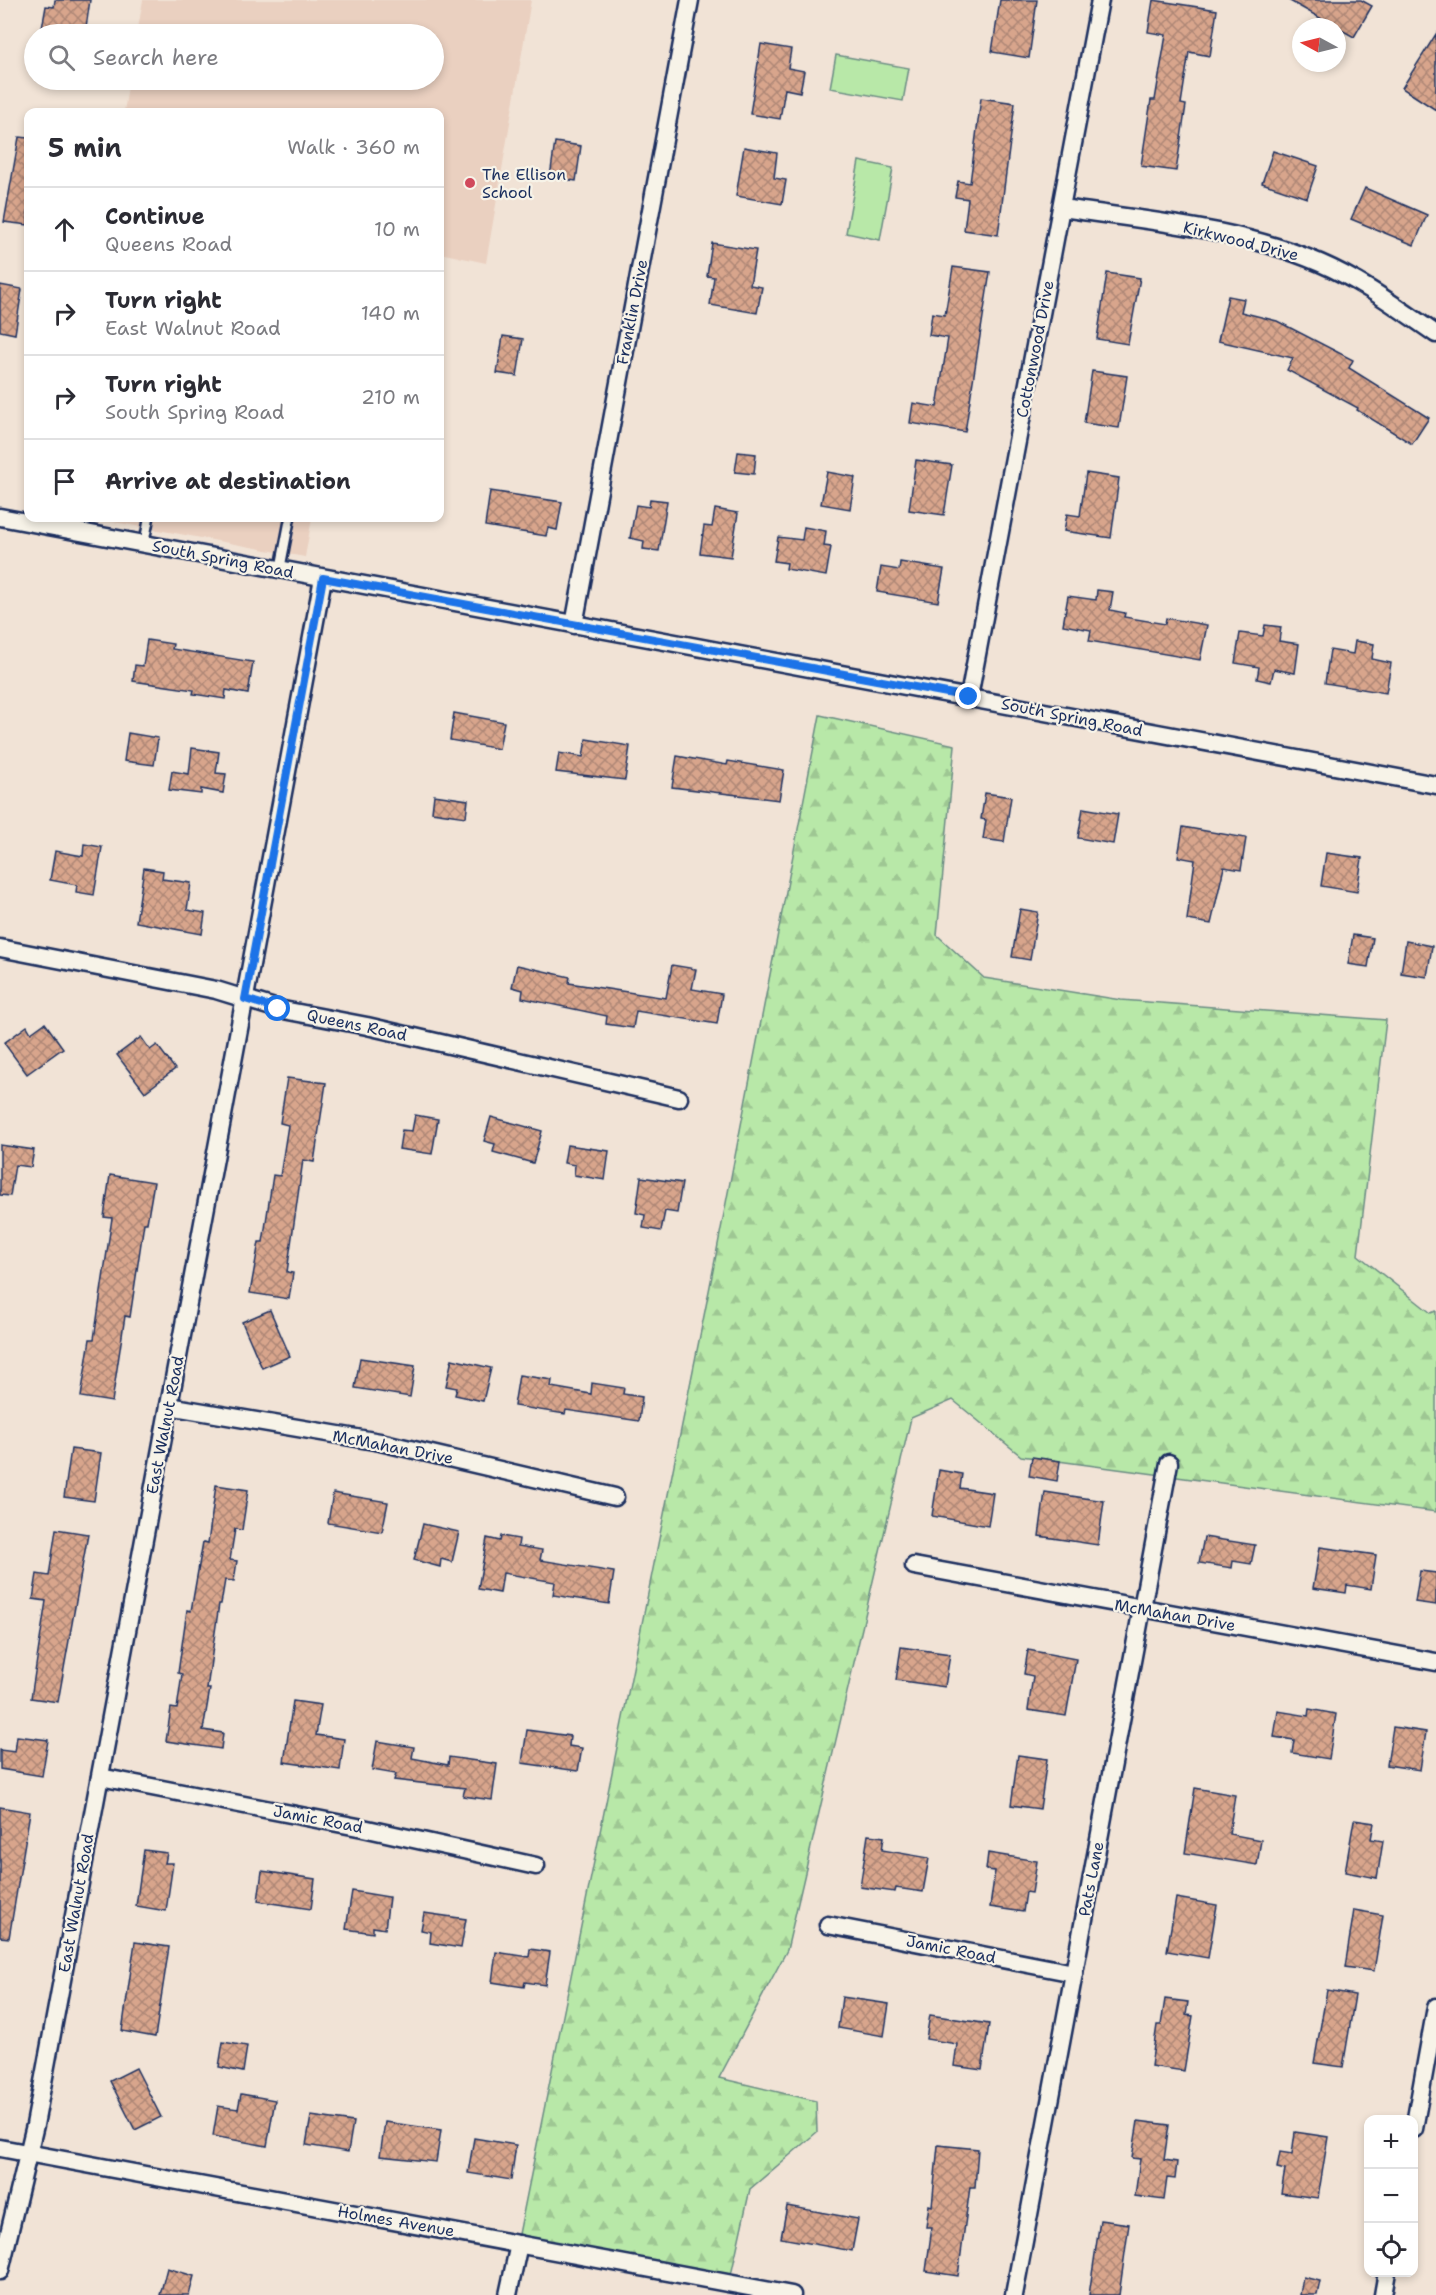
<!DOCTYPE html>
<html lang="en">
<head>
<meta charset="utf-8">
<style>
  body { margin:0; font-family:"Shantell Sans",sans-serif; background:#f7f7f7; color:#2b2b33 }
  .controls { position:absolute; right:18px; bottom:18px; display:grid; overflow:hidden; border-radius:12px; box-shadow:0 3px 9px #0003 }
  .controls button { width:54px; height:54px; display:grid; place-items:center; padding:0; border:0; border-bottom:2px solid #e1e1e2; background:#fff; color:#2b2b33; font:30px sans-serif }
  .compass { position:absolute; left:1292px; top:18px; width:54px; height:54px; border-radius:50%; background:#fff; box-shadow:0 3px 9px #0003; rotate:277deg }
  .stop { position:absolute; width:18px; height:18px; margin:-14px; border:4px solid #1a73e8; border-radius:50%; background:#fff }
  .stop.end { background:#1a73e8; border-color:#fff; box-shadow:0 2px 6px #0008 }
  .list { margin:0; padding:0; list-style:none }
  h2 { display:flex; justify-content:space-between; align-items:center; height:78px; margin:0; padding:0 24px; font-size:26px }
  h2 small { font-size:20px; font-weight:400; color:#7c7c81 }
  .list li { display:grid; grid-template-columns:39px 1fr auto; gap:18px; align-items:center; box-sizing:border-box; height:84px; padding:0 24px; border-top:2px solid #e1e1e2 }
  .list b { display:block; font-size:22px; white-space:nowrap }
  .list p { margin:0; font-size:20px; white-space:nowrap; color:#7c7c81 }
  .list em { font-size:20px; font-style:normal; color:#7c7c81 }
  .icon { flex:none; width:33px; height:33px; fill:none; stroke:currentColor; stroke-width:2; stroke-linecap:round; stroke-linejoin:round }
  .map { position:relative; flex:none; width:1436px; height:2295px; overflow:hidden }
  .search { position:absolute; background:#fff; box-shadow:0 3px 9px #0003; left:24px; top:24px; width:420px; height:66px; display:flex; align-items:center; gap:15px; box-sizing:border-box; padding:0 21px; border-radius:33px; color:#7c7c81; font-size:22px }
  .panel { position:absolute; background:#fff; box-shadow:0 3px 9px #0003; left:24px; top:108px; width:420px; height:414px; border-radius:12px }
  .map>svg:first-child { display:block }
</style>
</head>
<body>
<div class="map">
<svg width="1436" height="2295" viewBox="0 0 1436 2295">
  <defs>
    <pattern id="forest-firs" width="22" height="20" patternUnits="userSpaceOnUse" patternTransform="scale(1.5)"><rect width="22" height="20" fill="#b8e8a8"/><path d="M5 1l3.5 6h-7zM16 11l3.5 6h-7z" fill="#9ec793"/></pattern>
    <pattern id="building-cross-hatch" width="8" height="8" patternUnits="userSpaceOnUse" patternTransform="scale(1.5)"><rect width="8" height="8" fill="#d8a58c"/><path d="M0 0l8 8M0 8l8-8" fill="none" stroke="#ae8776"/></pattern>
  </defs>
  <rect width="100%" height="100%" fill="#f1e3d6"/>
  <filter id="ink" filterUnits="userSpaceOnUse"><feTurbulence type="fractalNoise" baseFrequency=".0167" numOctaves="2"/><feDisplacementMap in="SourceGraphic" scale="12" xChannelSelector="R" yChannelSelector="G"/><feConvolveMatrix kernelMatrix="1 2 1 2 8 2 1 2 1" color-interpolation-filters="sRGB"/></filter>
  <g filter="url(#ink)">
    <g fill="#ead0c0">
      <polygon points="143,0 531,0 486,263 440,253 440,112 124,112 129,80 434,80 434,34 137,34"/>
      <polygon points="92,518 312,518 305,557"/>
    </g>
    <g fill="#b8e8a8" stroke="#6a8c83" stroke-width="1.5">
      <polygon points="836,55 909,68 903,101 830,88"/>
      <polygon points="859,161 893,168 880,240 846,233"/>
    </g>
    <polygon fill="url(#forest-firs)" stroke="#6a8c83" stroke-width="1.5" points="820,715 955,745 937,935 984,978 1121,1000 1386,1020 1358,1255 1431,1313 1436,1311 1436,1512 1021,1456 953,1400 911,1418 787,1950 719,2078 816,2101 817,2132 750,2189 728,2289 516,2249 710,1286"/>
    <g fill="url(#building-cross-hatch)" stroke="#1b2f5e" stroke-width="1.5">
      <polygon points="55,0 90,0 85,34 41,34 46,6 54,7"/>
      <polygon points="1000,0 1037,0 1029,58 992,52"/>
      <polygon points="1153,0 1217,10 1210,56 1189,52 1181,104 1186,105 1176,171 1141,166 1151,100 1155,100 1166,35 1148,32"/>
      <polygon points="1288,0 1361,0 1372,6 1354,37"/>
      <polygon points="1436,34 1436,110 1402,88"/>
      <polygon points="761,44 791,49 788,68 804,71 800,92 785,89 780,119 750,114"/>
      <polygon points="981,98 1015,103 998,235 964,230 968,199 955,197 958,181 970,183"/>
      <polygon points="19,137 28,138 28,225 4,222"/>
      <polygon points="555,142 581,146 576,181 550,177"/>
      <polygon points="744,147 777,153 774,178 786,180 782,204 736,196"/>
      <polygon points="1273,151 1318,166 1307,198 1262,183"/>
      <polygon points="1365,188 1427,215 1414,245 1351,219"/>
      <polygon points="712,243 756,250 750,285 762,287 757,313 710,305 714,277 707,276"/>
      <polygon points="953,267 990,272 965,432 910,423 913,403 937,407 948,338 929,335 932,313 945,315"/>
      <polygon points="1107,273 1140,278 1128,344 1097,339"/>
      <polygon points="0,285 22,289 15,334 0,331"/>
      <polygon points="1228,296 1244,299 1241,312 1277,321 1353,360 1349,368 1429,418 1412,444 1357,410 1358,408 1287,370 1293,358 1218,341"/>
      <polygon points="503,336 523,339 517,376 497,373"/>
      <polygon points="1092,371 1127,376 1119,428 1084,423"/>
      <polygon points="738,452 756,454 754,474 735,472"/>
      <polygon points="916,460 952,465 944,515 909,510"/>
      <polygon points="827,472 855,477 850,509 821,504"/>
      <polygon points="1086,473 1119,478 1111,538 1064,531 1067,514 1080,516"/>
      <polygon points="490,491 562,502 557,530 548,528 546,536 485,526"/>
      <polygon points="650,499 667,501 659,551 643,549 644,541 630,538 636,505 649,507"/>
      <polygon points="715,509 738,513 731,557 700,553 704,526 712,527"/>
      <polygon points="804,527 826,531 824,546 831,547 826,576 786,569 787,563 774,561 778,537 802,540"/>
      <polygon points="900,562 944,569 938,602 877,592 881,567 899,570"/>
      <polygon points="1097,590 1113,592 1110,610 1125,613 1124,617 1165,624 1166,618 1207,625 1200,660 1089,641 1091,630 1063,625 1068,596 1096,600"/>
      <polygon points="1265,625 1281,627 1279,641 1299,644 1295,673 1274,669 1271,682 1257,679 1259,667 1235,663 1240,633 1263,636"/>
      <polygon points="147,640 173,644 172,649 253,662 248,694 226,690 225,699 193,694 194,690 133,681 135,665 143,666"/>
      <polygon points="1355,641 1374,644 1372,659 1391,663 1386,693 1325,683 1330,650 1353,654"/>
      <polygon points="454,713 504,722 499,749 450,740"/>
      <polygon points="128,733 158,738 154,765 124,761"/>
      <polygon points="586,739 630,746 625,780 556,772 559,753 583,757"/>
      <polygon points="192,748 219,752 216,773 226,774 223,793 201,789 201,794 169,790 172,771 189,774"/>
      <polygon points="677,756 727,765 728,761 784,770 779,800 672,787"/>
      <polygon points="985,793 1011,797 1004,842 983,839 986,820 981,819"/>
      <polygon points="434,795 468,800 466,817 432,812"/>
      <polygon points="1083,808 1118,814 1113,844 1078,838"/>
      <polygon points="1183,827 1246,838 1241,870 1224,867 1211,924 1187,920 1195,860 1178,857"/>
      <polygon points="84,844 102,847 94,895 76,892 77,885 50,880 55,851 83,856"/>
      <polygon points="1326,853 1362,858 1357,892 1321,886"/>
      <polygon points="144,868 163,871 162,879 191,883 187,910 205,913 202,934 136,922"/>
      <polygon points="1020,909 1038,912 1030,960 1012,957"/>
      <polygon points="1353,935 1373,938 1368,967 1348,964"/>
      <polygon points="1406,941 1432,946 1427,977 1401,973"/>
      <polygon points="517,965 570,977 569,983 666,998 672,965 696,969 692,989 722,994 717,1024 636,1011 633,1028 606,1024 607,1016 522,998 523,990 512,987"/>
      <polygon points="45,1023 63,1048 27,1074 4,1043 27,1026 31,1033"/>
      <polygon points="141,1037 150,1050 157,1045 175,1069 145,1092 117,1055"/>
      <polygon points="287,1078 326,1083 314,1162 303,1160 287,1272 293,1273 289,1299 250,1293 259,1242 263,1242 273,1175 280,1176 288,1125 280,1123"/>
      <polygon points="415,1115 438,1119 432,1154 399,1149 402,1130 412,1131"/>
      <polygon points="491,1117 542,1131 533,1163 493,1152 495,1144 484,1141"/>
      <polygon points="0,1145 34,1150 31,1167 15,1165 10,1196 0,1195"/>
      <polygon points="567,1145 609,1151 605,1180 574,1175 575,1165 564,1163"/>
      <polygon points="110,1175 154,1182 147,1223 144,1223 130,1317 125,1316 112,1402 81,1397 90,1339 94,1339 112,1218 104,1217"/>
      <polygon points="641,1177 682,1183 677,1213 665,1211 661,1231 643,1228 645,1215 636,1213"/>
      <polygon points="270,1310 290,1356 262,1368 242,1322"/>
      <polygon points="360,1358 415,1366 410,1397 355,1388"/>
      <polygon points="452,1359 491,1368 483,1401 455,1395 457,1388 446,1386"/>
      <polygon points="519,1375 552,1380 551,1387 591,1394 592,1383 624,1388 623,1394 642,1397 639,1421 566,1410 565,1414 514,1406"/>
      <polygon points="71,1449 101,1453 94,1501 64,1497"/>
      <polygon points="1032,1457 1060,1461 1057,1481 1029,1476"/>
      <polygon points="939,1470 962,1474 960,1488 993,1493 988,1526 932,1516"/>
      <polygon points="216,1485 248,1490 242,1530 235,1529 230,1560 237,1561 234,1581 225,1580 221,1604 219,1604 207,1689 210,1689 203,1730 223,1733 221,1749 166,1741 171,1708 177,1709 182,1674 178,1673 187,1610 191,1611 203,1542 208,1543"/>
      <polygon points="1045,1492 1104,1501 1098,1545 1039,1536"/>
      <polygon points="333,1493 388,1502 382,1532 328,1523"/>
      <polygon points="423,1524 459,1532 452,1562 441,1559 440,1567 414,1560"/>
      <polygon points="56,1529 88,1534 58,1702 31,1698 46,1601 33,1599 37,1574 49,1576"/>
      <polygon points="501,1536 519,1539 518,1546 542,1550 540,1560 614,1572 609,1604 553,1595 555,1582 503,1573 500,1593 478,1589 487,1538 500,1541"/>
      <polygon points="1204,1537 1255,1545 1251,1564 1233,1561 1232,1568 1199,1563"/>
      <polygon points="1320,1547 1376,1555 1371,1589 1347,1585 1346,1593 1313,1588"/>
      <polygon points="1420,1571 1436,1573 1436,1605 1415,1602"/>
      <polygon points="901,1647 950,1654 945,1687 896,1680"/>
      <polygon points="1028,1650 1076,1659 1066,1716 1028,1710 1033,1676 1024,1674"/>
      <polygon points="293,1701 321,1705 316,1735 344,1739 340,1770 284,1762"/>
      <polygon points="1309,1709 1336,1714 1329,1759 1292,1753 1294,1740 1274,1737 1278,1711 1308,1716"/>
      <polygon points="1393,1727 1426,1732 1420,1770 1387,1765"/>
      <polygon points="527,1730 570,1736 569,1746 582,1748 578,1771 522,1763"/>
      <polygon points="17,1736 48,1740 42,1776 0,1769 0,1750 15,1752"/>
      <polygon points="377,1741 414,1747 412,1758 448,1765 449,1757 497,1764 492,1800 463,1796 465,1788 394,1780 396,1774 372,1770"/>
      <polygon points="1018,1755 1047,1759 1040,1809 1011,1805"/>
      <polygon points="1195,1788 1235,1795 1229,1834 1261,1840 1257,1865 1185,1853"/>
      <polygon points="0,1807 30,1812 9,1938 0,1937"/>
      <polygon points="1354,1820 1374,1823 1371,1839 1383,1841 1377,1878 1345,1872"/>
      <polygon points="868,1835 884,1837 882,1850 929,1858 923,1892 896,1888 895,1892 860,1887"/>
      <polygon points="144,1850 167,1853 165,1863 173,1863 166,1911 136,1906"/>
      <polygon points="988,1853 1037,1861 1032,1893 1026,1892 1023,1912 990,1907 995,1871 986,1870"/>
      <polygon points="262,1871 315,1879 311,1909 258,1901"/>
      <polygon points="352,1891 389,1897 385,1929 373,1927 373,1933 346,1929"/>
      <polygon points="1176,1898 1217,1905 1208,1958 1167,1951"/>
      <polygon points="1354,1910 1383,1915 1374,1971 1345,1967"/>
      <polygon points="424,1913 466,1919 461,1948 430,1943 431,1932 421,1930"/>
      <polygon points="135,1942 169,1947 155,2037 122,2031"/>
      <polygon points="530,1949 550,1952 545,1985 525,1982 524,1987 492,1982 496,1952 529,1957"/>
      <polygon points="1327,1990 1355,1995 1343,2067 1314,2063"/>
      <polygon points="842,1997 889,2004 884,2036 838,2028"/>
      <polygon points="1165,1999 1188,2002 1186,2015 1193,2016 1184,2071 1151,2066 1157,2025 1161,2025"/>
      <polygon points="930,2015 989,2024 982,2070 954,2066 957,2044 926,2039"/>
      <polygon points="223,2042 247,2046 243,2072 219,2067"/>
      <polygon points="136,2068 161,2117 135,2130 110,2081"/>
      <polygon points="241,2094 275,2100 267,2146 213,2136 218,2106 238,2109"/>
      <polygon points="311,2116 353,2122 348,2152 306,2145"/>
      <polygon points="1138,2121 1169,2125 1164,2160 1177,2162 1175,2179 1167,2178 1164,2200 1135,2196 1140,2159 1132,2158"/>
      <polygon points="385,2122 441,2130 436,2162 380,2156"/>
      <polygon points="1295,2132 1328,2137 1318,2198 1281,2193 1285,2170 1277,2168 1280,2152 1292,2154"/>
      <polygon points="474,2138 516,2145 511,2180 468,2173"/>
      <polygon points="938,2145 978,2149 975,2187 970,2187 958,2276 926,2271 932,2227 926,2227 929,2205 932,2206"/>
      <polygon points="787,2206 858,2219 852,2251 781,2238"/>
      <polygon points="1100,2220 1129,2224 1119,2295 1089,2295"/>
      <polygon points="167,2268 194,2276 189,2295 160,2295"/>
      <polygon points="1303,2277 1320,2281 1317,2295 1300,2295"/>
    </g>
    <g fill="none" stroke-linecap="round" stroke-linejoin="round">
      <g stroke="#1b2f5e" stroke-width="13">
        <g id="service">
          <polyline points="144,544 149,518"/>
          <polyline points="280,570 290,518"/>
        </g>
      </g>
      <g stroke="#1b2f5e" stroke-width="21">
        <g id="minor">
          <path d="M1062,208c86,13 177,20 258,55 42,18 78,45 116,71"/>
          <polyline points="0,517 1436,785"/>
          <polyline points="574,625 690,0"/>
          <polyline points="969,697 1100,0"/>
          <polyline points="0,948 216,990 278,1009 367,1026 679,1098"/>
          <polyline points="169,1406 380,1442 615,1497"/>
          <polyline points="914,1566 1436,1662"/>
          <polyline points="100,1777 363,1828 536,1866"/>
          <polyline points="828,1925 1074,1973"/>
          <polyline points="1414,2129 1436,2007"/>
          <polyline points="0,2148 792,2295"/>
          <polyline points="0,2271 35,2125 323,578"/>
          <polyline points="508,2295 519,2244"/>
          <polyline points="1014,2295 1169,1463"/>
          <polyline points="1383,2295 1387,2272"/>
        </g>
      </g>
      <use href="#service" stroke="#f7f3e8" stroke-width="8"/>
      <use href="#minor" stroke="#f7f3e8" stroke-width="16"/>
    </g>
  </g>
  <g fill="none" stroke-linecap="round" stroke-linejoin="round" filter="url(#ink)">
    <polyline stroke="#1a73e8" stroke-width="8" points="278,1009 245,999 323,578 969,697"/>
  </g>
  <circle fill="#d1495b" stroke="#f7f3e8" stroke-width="2" cx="470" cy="183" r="6"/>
  <g text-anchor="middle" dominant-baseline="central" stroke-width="4.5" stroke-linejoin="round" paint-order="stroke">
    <g font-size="16" fill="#1b2f5e" stroke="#f7f3e8" text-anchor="start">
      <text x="482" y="174">The Ellison<tspan x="482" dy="18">School</tspan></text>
    </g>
    <g font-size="16" fill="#1b2f5e" stroke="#f7f3e8">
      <text transform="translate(1241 241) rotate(14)">Kirkwood Drive</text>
      <text transform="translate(632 312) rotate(-79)">Franklin Drive</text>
      <text transform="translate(1035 349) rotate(-79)">Cottonwood Drive</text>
      <text transform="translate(223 559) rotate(11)">South Spring Road</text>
      <text transform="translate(1072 717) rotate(11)">South Spring Road</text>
      <text transform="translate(357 1025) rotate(12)">Queens Road</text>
      <text transform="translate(165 1425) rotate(-79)">East Walnut Road</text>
      <text transform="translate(393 1447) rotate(11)">McMahan Drive</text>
      <text transform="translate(1175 1615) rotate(10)">McMahan Drive</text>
      <text transform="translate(318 1819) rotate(11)">Jamic Road</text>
      <text transform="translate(1091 1879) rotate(-79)">Pats Lane</text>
      <text transform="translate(76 1903) rotate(-80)">East Walnut Road</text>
      <text transform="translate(951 1949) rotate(11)">Jamic Road</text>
      <text transform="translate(396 2221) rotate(10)">Holmes Avenue</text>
    </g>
  </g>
</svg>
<div class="controls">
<button>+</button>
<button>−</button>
<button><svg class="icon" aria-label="locate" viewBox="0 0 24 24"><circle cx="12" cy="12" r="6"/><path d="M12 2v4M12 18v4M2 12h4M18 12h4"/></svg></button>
</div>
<svg class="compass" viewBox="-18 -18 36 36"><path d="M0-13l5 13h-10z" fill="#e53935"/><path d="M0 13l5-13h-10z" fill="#7c7c81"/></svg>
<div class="stop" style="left:278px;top:1009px"></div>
<div class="stop end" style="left:969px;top:697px"></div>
<div class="search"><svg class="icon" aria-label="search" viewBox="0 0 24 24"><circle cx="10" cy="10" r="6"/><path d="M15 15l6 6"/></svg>Search here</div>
<section class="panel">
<h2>5 min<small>Walk · 360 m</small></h2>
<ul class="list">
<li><svg class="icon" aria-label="ahead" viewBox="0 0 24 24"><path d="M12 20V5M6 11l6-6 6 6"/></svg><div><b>Continue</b><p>Queens Road</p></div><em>10 m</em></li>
<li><svg class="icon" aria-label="right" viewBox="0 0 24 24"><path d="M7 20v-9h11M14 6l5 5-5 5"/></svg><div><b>Turn right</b><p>East Walnut Road</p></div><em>140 m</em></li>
<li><svg class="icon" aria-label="right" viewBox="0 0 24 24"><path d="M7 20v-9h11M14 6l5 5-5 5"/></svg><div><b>Turn right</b><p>South Spring Road</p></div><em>210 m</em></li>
<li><svg class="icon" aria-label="arrive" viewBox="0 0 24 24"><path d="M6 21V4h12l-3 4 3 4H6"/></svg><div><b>Arrive at destination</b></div></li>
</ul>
</section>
</div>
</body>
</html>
